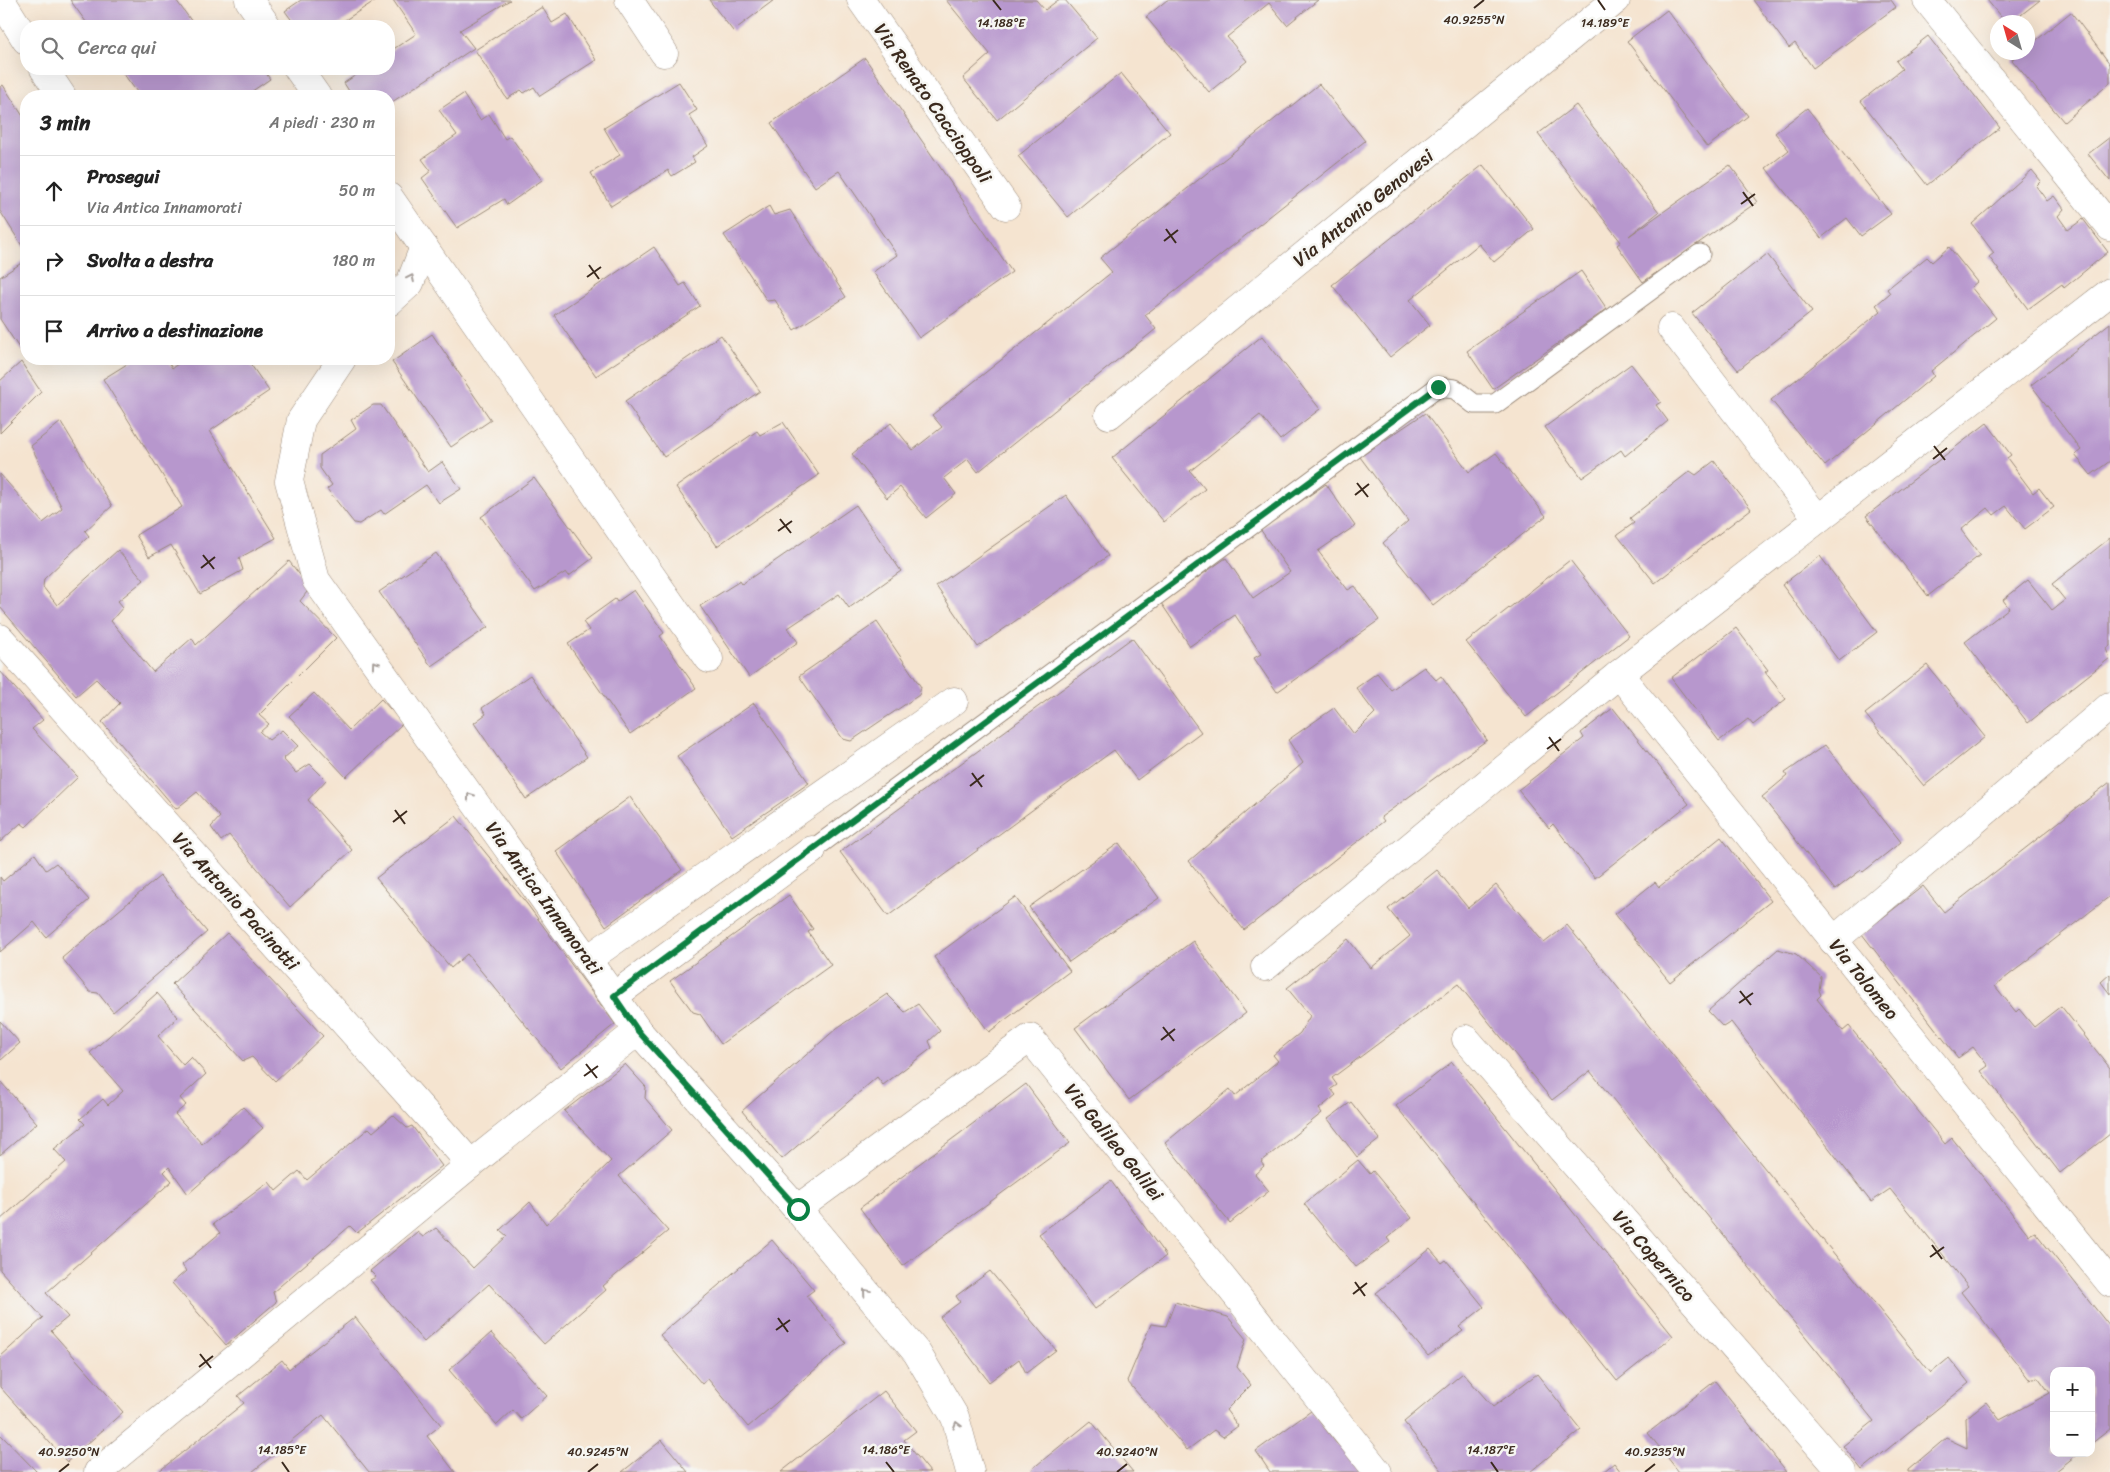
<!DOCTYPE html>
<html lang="it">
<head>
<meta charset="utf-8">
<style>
  body { margin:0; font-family:Sriracha,sans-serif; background:#f2f2f2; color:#222 }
  .controls { position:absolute; right:15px; bottom:15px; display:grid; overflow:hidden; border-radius:10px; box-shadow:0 5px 20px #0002 }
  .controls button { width:45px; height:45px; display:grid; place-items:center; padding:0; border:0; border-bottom:1px solid #e0e0e0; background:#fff; color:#222; font:25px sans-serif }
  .compass { position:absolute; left:1990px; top:15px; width:45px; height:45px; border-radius:50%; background:#fff; box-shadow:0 5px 20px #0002; rotate:323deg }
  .stop { position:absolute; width:15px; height:15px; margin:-11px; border:4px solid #0b8043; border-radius:50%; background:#fff }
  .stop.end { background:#0b8043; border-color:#fff; box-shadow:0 1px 5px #0008 }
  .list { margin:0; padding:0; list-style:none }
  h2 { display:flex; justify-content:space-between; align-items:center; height:65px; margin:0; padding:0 20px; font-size:21px }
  h2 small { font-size:16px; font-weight:400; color:#767676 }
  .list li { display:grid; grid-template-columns:32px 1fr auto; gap:15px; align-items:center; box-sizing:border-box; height:70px; padding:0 20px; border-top:1px solid #e0e0e0 }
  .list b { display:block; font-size:19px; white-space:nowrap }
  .list p { margin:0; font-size:16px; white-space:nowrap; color:#767676 }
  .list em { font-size:16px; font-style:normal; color:#767676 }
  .icon { flex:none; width:28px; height:28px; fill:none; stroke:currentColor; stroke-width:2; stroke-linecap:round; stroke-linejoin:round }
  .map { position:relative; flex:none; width:2110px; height:1472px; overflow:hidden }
  .search { position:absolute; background:#fff; box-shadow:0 5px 20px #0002; left:20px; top:20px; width:375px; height:55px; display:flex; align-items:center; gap:12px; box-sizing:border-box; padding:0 18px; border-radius:20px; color:#767676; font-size:19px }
  .panel { position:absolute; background:#fff; box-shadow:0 5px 20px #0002; left:20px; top:90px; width:375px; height:275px; border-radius:20px }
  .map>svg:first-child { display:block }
</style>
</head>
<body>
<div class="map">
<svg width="2110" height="1472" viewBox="0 0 2110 1472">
  <rect width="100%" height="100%" fill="#f6f6f2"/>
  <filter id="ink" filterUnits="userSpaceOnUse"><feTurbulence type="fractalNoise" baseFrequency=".02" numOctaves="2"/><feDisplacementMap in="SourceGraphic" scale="10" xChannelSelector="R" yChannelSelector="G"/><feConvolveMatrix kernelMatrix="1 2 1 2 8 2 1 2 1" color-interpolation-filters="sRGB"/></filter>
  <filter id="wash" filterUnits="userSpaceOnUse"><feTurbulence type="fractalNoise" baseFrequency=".0096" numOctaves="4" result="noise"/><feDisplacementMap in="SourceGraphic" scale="20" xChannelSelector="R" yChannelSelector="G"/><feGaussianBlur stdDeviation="1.12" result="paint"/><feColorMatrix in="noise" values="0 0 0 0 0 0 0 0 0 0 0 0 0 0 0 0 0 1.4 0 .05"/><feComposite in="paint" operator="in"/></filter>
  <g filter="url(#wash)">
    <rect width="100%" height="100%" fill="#f5e4d0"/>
    <g id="blocks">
      <g fill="#b797cd">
        <polygon points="70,0 176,0 195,26 89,26"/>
        <polygon points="301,0 376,0 336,26 296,26 285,11"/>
        <polygon points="393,0 510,0 460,30 474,48 389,104 389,96 352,96 344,83 365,69 389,69 389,52 416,34"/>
        <polygon points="709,0 774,0 733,31"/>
        <polygon points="946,0 1036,0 1045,10 1058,0 1065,0 1097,38 997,120 963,78 990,54"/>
        <polygon points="1167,0 1318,0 1287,25 1269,3 1227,37 1247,61 1209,92 1146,17"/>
        <polygon points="1753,0 1891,0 1896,7 1813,68 1795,43 1789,48"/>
        <polygon points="1987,0 2040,0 2012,22 2005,22"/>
        <polygon points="542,7 552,23 567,14 596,60 540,96 534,87 524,93 521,90 507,99 475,50"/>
        <polygon points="1667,10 1748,116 1707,147 1627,41"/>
        <polygon points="2071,12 2110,64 2110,83 2064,122 2012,60 2020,52 2028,52 2028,47"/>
        <polygon points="1928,36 2000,128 1927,185 1861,101 1902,69 1896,61"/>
        <polygon points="865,58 1012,272 919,338 873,272 897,255 839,171 815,187 771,123"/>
        <polygon points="120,69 263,69 270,79 245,96 140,96"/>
        <polygon points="1121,73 1170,133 1068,217 1018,156"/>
        <polygon points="679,82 697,110 689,115 708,146 692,157 695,162 672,176 668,170 611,206 591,173 620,155 604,128"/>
        <polygon points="1319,84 1365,141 1145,315 1156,329 978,472 968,459 944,478 956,494 926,518 900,487 887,498 852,454 891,423 913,450 942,427 932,415 1112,272 1100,258"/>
        <polygon points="3,85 26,121 26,252 0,211 0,87"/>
        <polygon points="463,94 480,120 489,114 505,139 510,136 542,180 507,205 504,199 457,228 422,178 431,171 422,159 457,135 439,110"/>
        <polygon points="1576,105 1659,212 1629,236 1730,165 1757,202 1643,282 1617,245 1621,242 1538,134"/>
        <polygon points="1807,108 1891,214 1861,236 1847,218 1821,238 1766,168 1789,150 1775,133"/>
        <polygon points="2110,137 2110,181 2088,154"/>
        <polygon points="1483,165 1534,229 1494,262 1479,244 1410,300 1430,325 1390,357 1332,285"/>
        <polygon points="2032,170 2041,181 2036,186 2047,201 2054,196 2064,209 2058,216 2068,230 2083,219 2108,252 2064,288 2062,284 2028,309 1989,257 1994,253 1972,224"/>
        <polygon points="769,206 774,215 790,210 846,297 794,330 775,300 767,301 724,235"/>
        <polygon points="654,247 680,286 685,283 700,306 596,376 554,315"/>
        <polygon points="1949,247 1977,282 1971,287 1996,318 1931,371 1934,376 1825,466 1771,400 1881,311 1876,305 1890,293 1887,289 1927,257 1932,262"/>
        <polygon points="1767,254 1812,312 1738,370 1692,313"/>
        <polygon points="26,260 26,348 21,351 0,319 0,277"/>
        <polygon points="1581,271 1607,309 1493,389 1467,351"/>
        <polygon points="2110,323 2110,461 2091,475 2075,455 2081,450 2031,385"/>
        <polygon points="432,334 491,420 451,447 392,362"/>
        <polygon points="721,335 760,391 664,457 625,401"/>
        <polygon points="1262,336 1320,409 1280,440 1260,415 1190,471 1205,489 1164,522 1112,458"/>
        <polygon points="135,359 166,359 172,368 185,359 247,359 269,391 210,431 276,538 239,558 243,570 200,594 171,545 149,557 136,535 182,507 103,379"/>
        <polygon points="21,362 41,392 0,433 0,381"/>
        <polygon points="1631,364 1661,402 1656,405 1668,421 1625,456 1621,450 1582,478 1545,427"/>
        <polygon points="373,405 381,405 428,472 442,462 461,489 439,503 426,485 384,514 381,510 359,524 354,523 327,489 332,485 320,468 320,455 356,429 351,420"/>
        <polygon points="1425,413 1469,472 1496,453 1546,516 1433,605 1383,543 1408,521 1360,457"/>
        <polygon points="61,422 112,506 85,531 89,536 44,579 43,587 57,605 118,550 144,580 118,601 123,607 111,621 153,672 192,638 196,645 289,561 310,588 300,601 336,638 259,715 269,724 260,732 269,740 282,730 298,746 283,759 296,773 310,764 326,780 308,800 352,850 290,907 229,835 221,841 211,827 220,817 197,792 176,809 102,722 120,703 96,679 76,696 0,607 0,474 43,523 62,508 31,446"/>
        <polygon points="783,422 819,475 717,546 676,487 757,431 760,435"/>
        <polygon points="1987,423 2011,455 2007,458 2033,493 2039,488 2054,507 2025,529 2006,506 1994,515 1988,508 1961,530 1980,555 1928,596 1866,516"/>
        <polygon points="1714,461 1751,509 1655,583 1617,535 1634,523 1630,518 1690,471 1696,475"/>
        <polygon points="534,478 593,558 569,576 566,572 535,591 481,517"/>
        <polygon points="1326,484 1355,526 1318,551 1348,590 1355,586 1379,620 1277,692 1254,658 1261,654 1235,615 1190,646 1161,603 1226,558 1253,598 1290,572 1260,529"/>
        <polygon points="1066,495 1108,556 978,647 936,586"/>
        <polygon points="856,505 901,571 849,608 839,594 788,628 798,642 749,677 700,606 740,581 742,584"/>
        <polygon points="2110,538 2110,646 2106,649 2110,658 2028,723 1965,642 2009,608 2003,600 2028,580 2052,610 2065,600 2052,584"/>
        <polygon points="436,553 488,627 431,666 379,592"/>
        <polygon points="1820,556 1877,632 1839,661 1782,585"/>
        <polygon points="1570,560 1629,636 1526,717 1466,642"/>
        <polygon points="634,590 664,633 660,636 696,688 630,734 568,644 589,630 583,622 615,599 617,602"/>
        <polygon points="877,622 921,687 919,695 851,741 843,739 799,676"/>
        <polygon points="1736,628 1768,670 1765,672 1786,699 1753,725 1748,719 1719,741 1671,678"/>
        <polygon points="1132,638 1201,732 1137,780 1114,750 888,916 840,852"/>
        <polygon points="1927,665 1985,737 1924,786 1865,714"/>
        <polygon points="1424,667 1436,680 1441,676 1487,740 1381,817 1384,821 1244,930 1189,861 1303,763 1288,740 1334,708 1354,734 1375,713 1356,688 1377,673 1391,690"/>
        <polygon points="0,671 43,720 32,729 78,777 26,827 21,823 0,842"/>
        <polygon points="530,675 587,757 526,799 474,723 486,714 482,708"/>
        <polygon points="314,693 349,730 381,699 403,723 346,777 289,716"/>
        <polygon points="754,703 809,783 732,836 677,756"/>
        <polygon points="1613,708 1689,804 1595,878 1553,824 1549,828 1518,790 1584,738 1581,733"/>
        <polygon points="1825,745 1901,842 1863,872 1861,870 1835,890 1762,797 1787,776 1785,773"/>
        <polygon points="2110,782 2110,896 1995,986 2016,1012 2019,1009 2034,1027 2061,1006 2110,1068 2110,1134 2060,1173 1981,1071 1988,1066 1973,1047 1958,1058 1862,934 1923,886 1944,912"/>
        <polygon points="630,797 682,870 606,926 556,851"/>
        <polygon points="456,816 527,904 615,1024 561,1068 467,954 451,968 376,878"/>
        <polygon points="1721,837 1771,901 1670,982 1615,914 1655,882 1659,887"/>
        <polygon points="1119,843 1159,898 1069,962 1029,907"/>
        <polygon points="35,854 46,870 56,863 89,900 46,937 34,922 0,952 0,877 3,881"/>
        <polygon points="1437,870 1468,908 1496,885 1544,943 1567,925 1931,1373 1949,1358 1969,1383 1862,1470 1843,1446 1874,1421 1590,1071 1552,1100 1458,984 1332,1078 1337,1085 1331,1089 1336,1095 1319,1109 1322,1113 1261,1162 1264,1166 1255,1174 1269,1191 1230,1223 1165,1143 1230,1089 1235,1096 1278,1061 1273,1055 1300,1033 1310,1016 1287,988 1348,939 1371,968 1410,936 1388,909"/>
        <polygon points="160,876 207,932 113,1012 98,993 90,992 62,958"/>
        <polygon points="789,895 813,929 808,932 831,965 721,1044 700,1014 693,1012 670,981"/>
        <polygon points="1015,897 1070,971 989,1032 934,957"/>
        <polygon points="227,933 323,1036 275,1081 252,1057 243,1061 172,984"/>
        <polygon points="1193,941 1246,1013 1129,1100 1075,1028"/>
        <polygon points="1778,949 1796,954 1821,977 1819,990 1821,995 1817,999 1843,1031 1849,1026 1945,1144 1952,1138 2029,1235 2035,1232 2110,1327 2110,1429 2091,1444 2091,1371 2054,1371 2054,1453 2079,1453 2055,1472 1908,1472 1908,1470 1946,1438 1967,1448 1966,1418 1986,1402 2000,1420 2050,1393 2038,1377 2029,1379 1961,1292 1968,1286 1890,1189 1871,1202 1731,1022 1723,1027 1708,1011"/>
        <polygon points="2110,974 2110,994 2101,982"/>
        <polygon points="157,993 178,1017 158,1036 183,1065 191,1057 206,1074 180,1098 186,1105 175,1114 202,1144 243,1107 263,1128 188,1194 169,1167 164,1172 172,1181 46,1293 68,1317 51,1331 123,1412 67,1462 0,1387 0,1357 43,1318 0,1270 0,1220 66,1162 54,1149 85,1124 80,1119 103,1099 108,1105 123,1091 90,1053"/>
        <polygon points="887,994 905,1012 918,1004 940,1031 929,1041 932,1048 883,1085 877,1077 782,1159 742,1111 837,1028"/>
        <polygon points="0,1021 20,1043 0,1061"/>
        <polygon points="1452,1062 1673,1336 1617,1381 1396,1106"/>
        <polygon points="625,1064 646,1087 645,1098 672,1130 619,1176 668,1231 603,1286 606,1290 544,1344 489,1284 424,1342 370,1280 376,1277 370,1271 417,1232 423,1237 436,1228 473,1268 507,1236 500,1230 530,1202 546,1224 611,1161 564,1111"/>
        <polygon points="0,1081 37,1123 0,1155"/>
        <polygon points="1026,1084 1070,1143 903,1266 860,1208"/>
        <polygon points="1351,1102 1380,1139 1357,1157 1328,1119"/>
        <polygon points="393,1115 407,1128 412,1126 442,1166 357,1233 350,1226 273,1292 276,1302 226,1345 172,1283 186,1271 182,1265 220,1233 213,1224 269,1182 276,1191 299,1171 307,1180 369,1128 373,1132"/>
        <polygon points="1358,1160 1370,1174 1373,1171 1412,1218 1387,1238 1390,1242 1356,1267 1304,1204"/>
        <polygon points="1111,1181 1166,1256 1095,1309 1039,1234"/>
        <polygon points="772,1240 814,1290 806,1296 846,1343 748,1427 708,1379 702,1384 660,1335"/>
        <polygon points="1430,1249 1442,1263 1446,1260 1484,1307 1459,1327 1463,1331 1428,1356 1376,1293"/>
        <polygon points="990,1271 1056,1350 1026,1373 1019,1359 989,1382 940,1317 960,1302 956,1296"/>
        <polygon points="1175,1302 1228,1317 1246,1339 1237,1367 1251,1385 1226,1410 1238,1426 1223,1437 1214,1430 1187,1450 1127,1381 1151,1324 1166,1326"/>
        <polygon points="355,1317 441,1425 427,1436 455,1472 369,1472 323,1415 252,1472 158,1472 244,1403 238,1396 282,1360 289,1369"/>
        <polygon points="491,1333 547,1396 521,1419 513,1410 497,1425 449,1370"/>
        <polygon points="1463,1373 1493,1407 1537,1374 1581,1430 1530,1472 1443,1472 1404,1422"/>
        <polygon points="1715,1381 1787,1472 1679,1472 1648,1433"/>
        <polygon points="884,1391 916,1431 904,1440 930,1472 781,1472"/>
        <polygon points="1311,1411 1337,1444 1345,1448 1361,1472 1270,1472 1256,1451"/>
        <polygon points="1091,1421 1133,1472 1034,1472 1032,1469"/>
        <polygon points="0,1434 37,1472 0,1472"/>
        <polygon points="662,1440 688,1472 622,1472"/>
        <polygon points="1614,1463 1621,1472 1603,1472"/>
      </g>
    </g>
  </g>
  <g filter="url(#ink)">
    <use href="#blocks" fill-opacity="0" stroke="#988777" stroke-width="1"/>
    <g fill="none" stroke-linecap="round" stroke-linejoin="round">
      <g stroke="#988777" stroke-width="21">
        <polyline id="lane" points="812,850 1438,387 1455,389 1474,404 1495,404 1700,254"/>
      </g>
      <g stroke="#988777" stroke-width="29">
        <g id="street">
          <polyline points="1,0 26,40"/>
          <polyline points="249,0 267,26"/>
          <polyline points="629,0 664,53"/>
          <polyline points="861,0 1006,206"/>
          <polyline points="1927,0 2110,227"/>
          <polyline points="44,69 62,96"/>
          <polyline points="298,69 317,96"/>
          <polyline points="389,197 709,659"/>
          <polyline points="389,302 410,283 424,247"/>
          <polyline points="1671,328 1818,519"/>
          <polyline points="342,359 301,420 289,481 316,580 638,1031 797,1209 917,1353 955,1417 970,1472"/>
          <polyline points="1109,415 1616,0"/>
          <polyline points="0,638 471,1164"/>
          <polyline points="1619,674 2110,1283"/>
          <polyline points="1833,941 2110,706"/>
          <polyline points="588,959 954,701"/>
          <polyline points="1265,967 1619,674 2110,292"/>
          <polyline points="614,996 812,850"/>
          <polyline points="1466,1039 1842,1472"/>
          <polyline points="797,1209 1030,1038 1378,1472"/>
          <polyline points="98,1472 471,1164 638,1031"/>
        </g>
      </g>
      <use href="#lane" stroke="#fff" stroke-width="19"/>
      <use href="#street" stroke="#fff" stroke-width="28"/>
    </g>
    <defs><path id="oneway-chevron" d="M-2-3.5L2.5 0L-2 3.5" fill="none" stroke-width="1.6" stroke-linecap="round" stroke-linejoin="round" transform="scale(1.25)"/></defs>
    <g stroke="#a79f9a">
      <use href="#oneway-chevron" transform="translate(411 278) rotate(-64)"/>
      <use href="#oneway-chevron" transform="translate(375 664) rotate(-126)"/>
      <use href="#oneway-chevron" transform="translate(470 796) rotate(-126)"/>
      <use href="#oneway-chevron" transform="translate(866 1292) rotate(-130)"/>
      <use href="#oneway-chevron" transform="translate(957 1425) rotate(-106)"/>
    </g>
  </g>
  <g fill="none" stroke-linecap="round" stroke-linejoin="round" filter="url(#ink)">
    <polyline stroke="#0b8043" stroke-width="6" points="798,1209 638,1031 614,996 1438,387"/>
  </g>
  <path fill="none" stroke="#3b2a1e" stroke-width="2" d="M993,0l8,10M1598,0l7,10M1474,8l10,-8M1743,192l10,14M1741,204l14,-10M1166,229l10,14M1164,241l14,-11M589,265l10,14M587,277l14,-10M1934,446l11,14M1933,459l14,-11M1357,483l11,14M1355,495l14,-11M780,519l11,14M778,531l14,-10M203,555l11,14M201,568l14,-11M1549,737l10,14M1547,749l14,-10M972,773l10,14M970,786l14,-11M395,810l10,14M393,822l14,-11M1740,991l11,14M1739,1003l14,-10M1163,1027l11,14M1161,1040l14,-11M586,1064l11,14M584,1076l14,-10M1932,1245l10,14M1930,1257l14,-10M1355,1282l10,14M1353,1294l14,-11M778,1318l10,14M776,1330l14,-10M200,1354l11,14M199,1367l14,-11M282,1462l7,10M886,1462l8,10M1491,1462l7,10M59,1472l10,-8M588,1472l10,-8M1117,1472l10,-8M1645,1472l10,-8"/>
  <g text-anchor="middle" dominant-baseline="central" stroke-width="5" stroke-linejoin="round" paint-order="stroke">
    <g font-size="19" fill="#3b2a1e" stroke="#f6f6f2">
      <text transform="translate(933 103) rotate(55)">Via Renato Caccioppoli</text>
      <text transform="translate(1363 208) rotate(-39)">Via Antonio Genovesi</text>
      <text transform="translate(544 898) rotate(54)">Via Antica Innamorati</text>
      <text transform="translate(236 901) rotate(48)">Via Antonio Pacinotti</text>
      <text transform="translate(1864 979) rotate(51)">Via Tolomeo</text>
      <text transform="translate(1114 1142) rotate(51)">Via Galileo Galilei</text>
      <text transform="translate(1654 1256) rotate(49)">Via Copernico</text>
    </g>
  </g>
  <g font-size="12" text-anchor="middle" fill="#3b2a1e" stroke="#f6f6f2" stroke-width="5" stroke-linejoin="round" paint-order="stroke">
    <text x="1474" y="24">40.9255°N</text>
    <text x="1001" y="27">14.188°E</text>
    <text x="1605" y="27">14.189°E</text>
    <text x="282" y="1454">14.185°E</text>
    <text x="886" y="1454">14.186°E</text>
    <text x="1491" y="1454">14.187°E</text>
    <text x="69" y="1456">40.9250°N</text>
    <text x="598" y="1456">40.9245°N</text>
    <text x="1127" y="1456">40.9240°N</text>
    <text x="1655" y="1456">40.9235°N</text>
  </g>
</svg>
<div class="controls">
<button>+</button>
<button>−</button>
</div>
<svg class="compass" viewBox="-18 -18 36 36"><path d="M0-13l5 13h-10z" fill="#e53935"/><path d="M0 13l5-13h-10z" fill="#767676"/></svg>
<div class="stop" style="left:798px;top:1209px"></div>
<div class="stop end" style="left:1438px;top:387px"></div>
<div class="search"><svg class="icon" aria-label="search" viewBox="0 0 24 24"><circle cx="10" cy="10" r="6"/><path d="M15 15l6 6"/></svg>Cerca qui</div>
<section class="panel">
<h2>3 min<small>A piedi · 230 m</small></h2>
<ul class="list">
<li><svg class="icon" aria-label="ahead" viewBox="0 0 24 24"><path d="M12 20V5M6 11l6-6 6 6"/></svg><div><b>Prosegui</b><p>Via Antica Innamorati</p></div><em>50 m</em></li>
<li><svg class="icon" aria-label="right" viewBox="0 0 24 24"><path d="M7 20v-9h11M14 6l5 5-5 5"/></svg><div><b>Svolta a destra</b></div><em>180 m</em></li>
<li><svg class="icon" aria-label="arrive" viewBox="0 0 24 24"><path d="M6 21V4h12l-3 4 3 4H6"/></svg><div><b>Arrivo a destinazione</b></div></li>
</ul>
</section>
</div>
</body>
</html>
